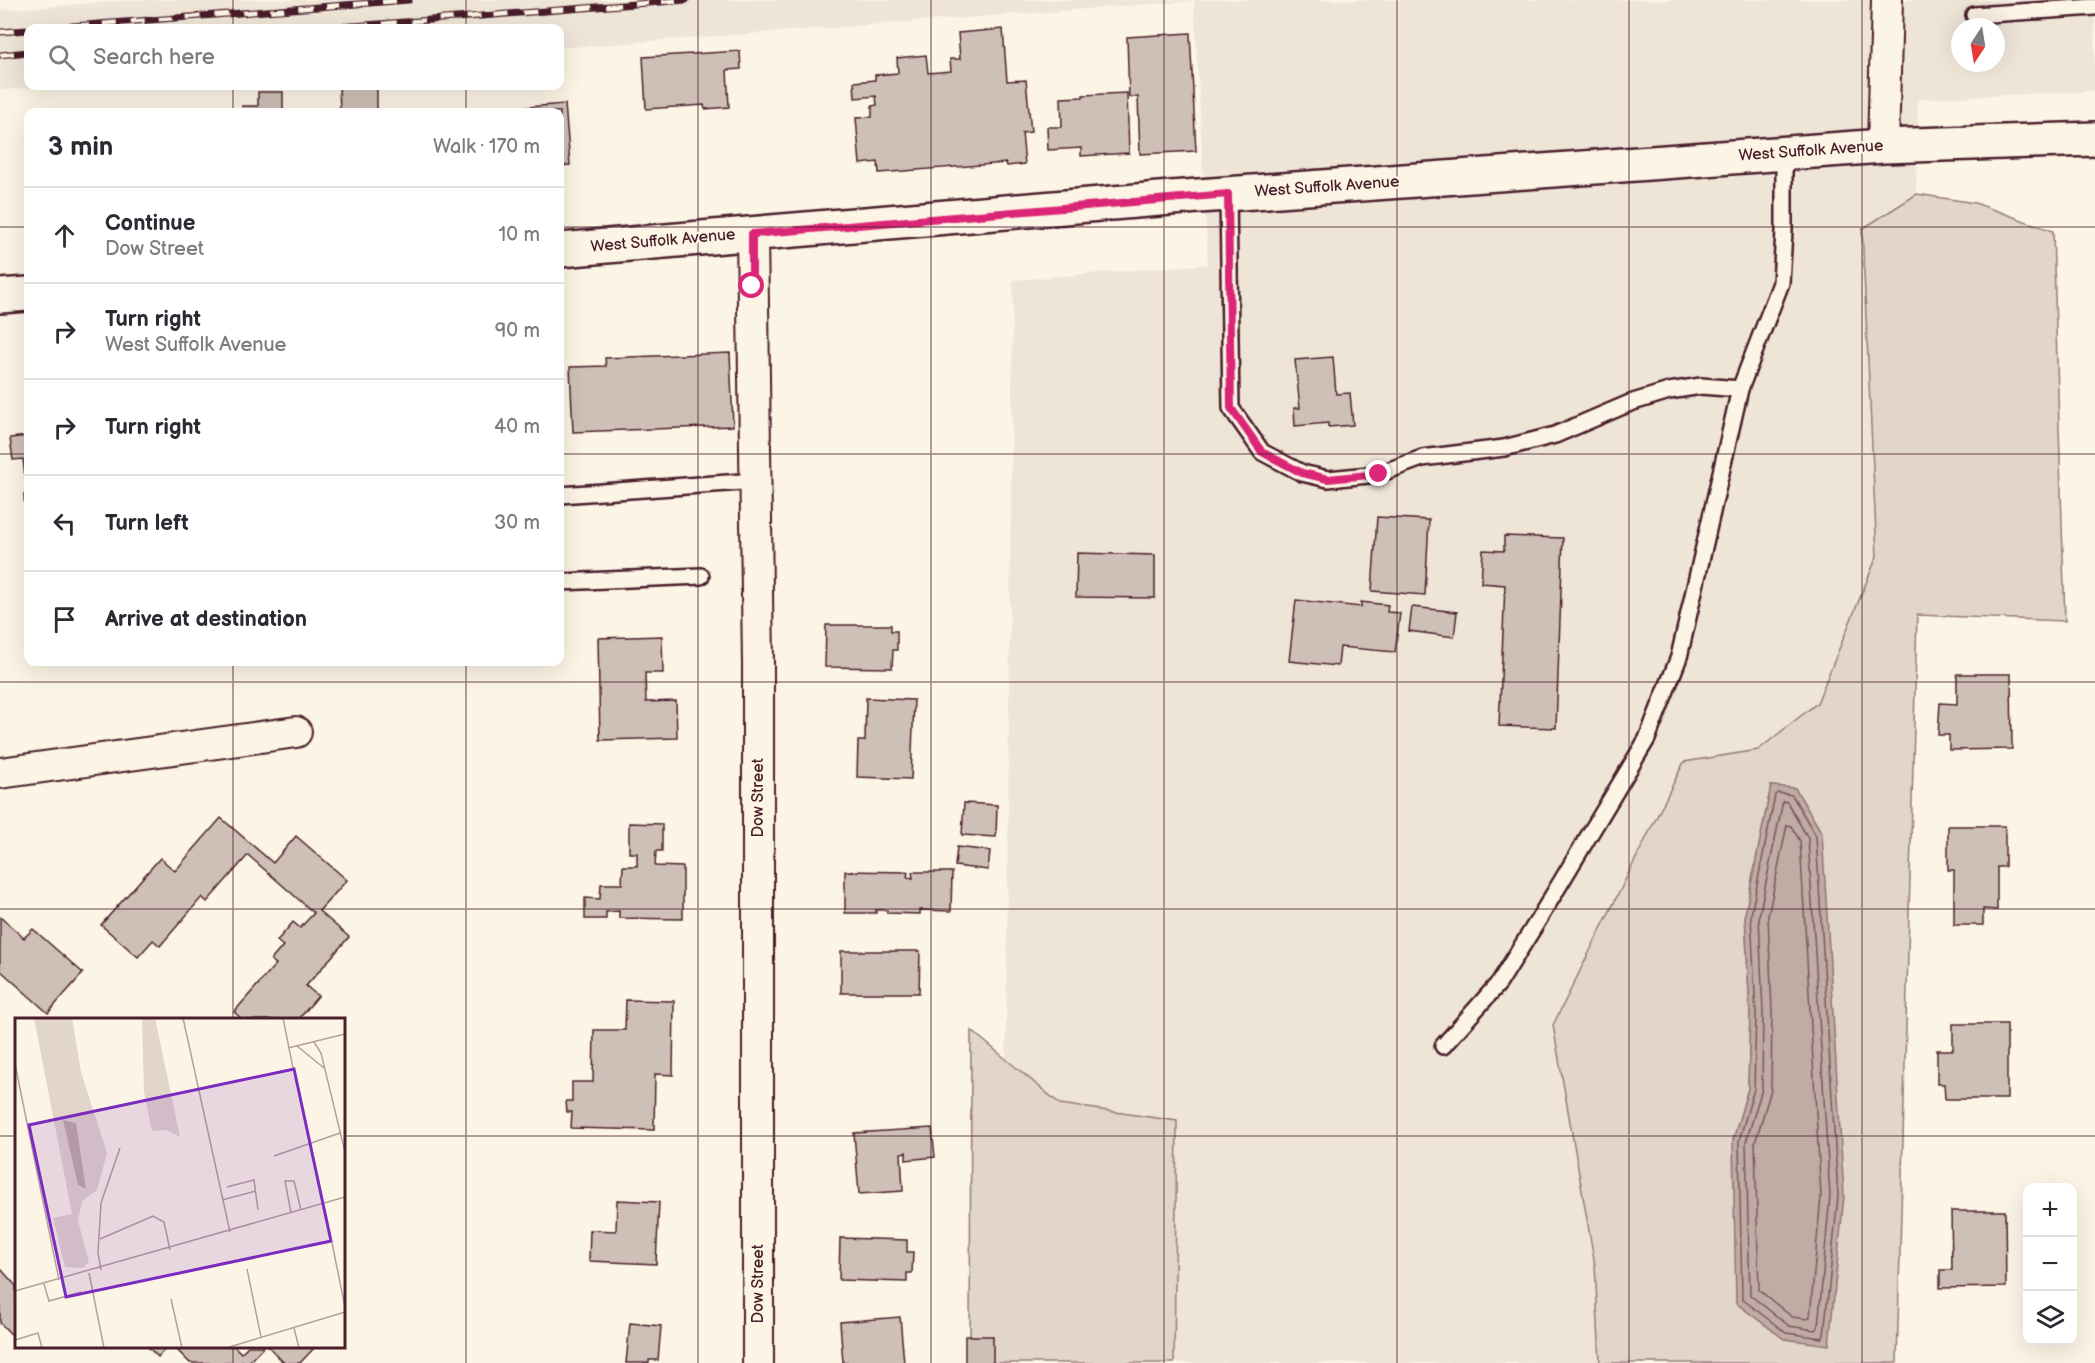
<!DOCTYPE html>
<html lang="en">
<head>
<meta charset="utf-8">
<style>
  body { margin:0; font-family:"Balsamiq Sans",sans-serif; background:#f7f7f7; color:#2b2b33 }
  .controls { position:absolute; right:18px; bottom:18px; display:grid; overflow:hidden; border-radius:12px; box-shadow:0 6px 24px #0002 }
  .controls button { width:54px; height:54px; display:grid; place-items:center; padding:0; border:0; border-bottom:2px solid #e1e1e2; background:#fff; color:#2b2b33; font:30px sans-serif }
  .compass { position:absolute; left:1951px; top:18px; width:54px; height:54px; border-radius:50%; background:#fff; box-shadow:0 6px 24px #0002; rotate:192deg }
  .stop { position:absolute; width:18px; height:18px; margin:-14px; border:4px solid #db2777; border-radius:50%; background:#fff }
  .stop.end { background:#db2777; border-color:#fff; box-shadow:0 2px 6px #0008 }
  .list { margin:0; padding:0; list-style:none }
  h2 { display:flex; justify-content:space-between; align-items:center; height:78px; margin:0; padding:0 24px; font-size:26px }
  h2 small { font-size:20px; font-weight:400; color:#7c7c81 }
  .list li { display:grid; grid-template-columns:39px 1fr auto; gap:18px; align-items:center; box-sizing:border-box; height:96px; padding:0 24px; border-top:2px solid #e1e1e2 }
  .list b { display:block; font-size:22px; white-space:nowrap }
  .list p { margin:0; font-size:20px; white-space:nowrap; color:#7c7c81 }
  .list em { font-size:20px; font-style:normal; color:#7c7c81 }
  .icon { flex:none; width:33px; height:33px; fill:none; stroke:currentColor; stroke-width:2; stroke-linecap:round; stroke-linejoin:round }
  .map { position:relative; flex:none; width:2095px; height:1363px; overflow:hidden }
  .search { position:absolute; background:#fff; box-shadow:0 6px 24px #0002; left:24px; top:24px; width:540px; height:66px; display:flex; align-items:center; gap:15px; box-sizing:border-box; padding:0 21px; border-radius:12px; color:#7c7c81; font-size:22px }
  .panel { position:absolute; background:#fff; box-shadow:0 6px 24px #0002; left:24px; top:108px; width:540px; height:558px; border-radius:12px }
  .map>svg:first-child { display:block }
</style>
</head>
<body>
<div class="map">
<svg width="2095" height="1363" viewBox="0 0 2095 1363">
  <rect width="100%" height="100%" fill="#fcf5e5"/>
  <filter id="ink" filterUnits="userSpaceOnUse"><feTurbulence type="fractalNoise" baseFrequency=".0167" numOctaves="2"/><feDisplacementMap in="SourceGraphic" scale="12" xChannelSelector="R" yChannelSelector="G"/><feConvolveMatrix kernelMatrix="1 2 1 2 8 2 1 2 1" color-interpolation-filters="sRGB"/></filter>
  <g filter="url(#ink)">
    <path fill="#eee5d7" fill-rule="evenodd" d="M137,0h1958v91l-177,8 -13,706 -227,-4 -8,562h-667l10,-1083 195,-16 -14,-263 -634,47v-20h-532v58h34l-62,4v-80zM1960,27h36v36h-36z"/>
    <g fill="#e2d5ca" stroke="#967a7a" stroke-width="1.5" fill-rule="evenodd">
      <path d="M1917,194l58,9 78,28 12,390 -148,-6 -20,748h-297l-5,-98 -42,-240 131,-263 74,-12 59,-47 60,-147 -15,-327zM1771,786l24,3 -11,550 -51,-199 15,-51 2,-76 -5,-98z"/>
      <polygon points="971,1030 1060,1104 1177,1121 1174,1363 970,1363"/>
    </g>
    <polygon fill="#c0aca5" stroke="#917474" stroke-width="1.5" points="1771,786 1795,788 1822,833 1844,1196 1829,1345 1784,1339 1736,1303 1733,1140 1748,1089 1750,1013 1745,914"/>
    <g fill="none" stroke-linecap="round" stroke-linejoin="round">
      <g stroke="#79575c" stroke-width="1.5">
        <polygon points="1778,793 1792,795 1816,836 1838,1196 1824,1335 1822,1338 1786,1333 1742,1299 1739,1141 1754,1089 1756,1013 1751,915 1775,795"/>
        <polygon points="1783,801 1787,802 1808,838 1830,1196 1818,1327 1815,1330 1789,1326 1750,1295 1746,1142 1762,1089 1763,1013 1759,916"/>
        <polygon points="1787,825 1791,826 1800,841 1821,1196 1810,1317 1807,1319 1792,1317 1759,1290 1755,1143 1771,1090 1772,1012 1768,916"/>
      </g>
    </g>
    <g fill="#cfc0b7" stroke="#4a1f2b" stroke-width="1.5">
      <polygon points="1003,29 1007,81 1026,80 1031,132 1022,133 1025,164 1007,166 1006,163 879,173 878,162 860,164 856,118 872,117 872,106 877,105 876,96 855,98 854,82 875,80 875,75 898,73 897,58 926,55 928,73 951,71 950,59 960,59 958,33"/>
      <polygon points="1190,33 1196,151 1140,154 1138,97 1129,97 1127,37"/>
      <polygon points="740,51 741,69 727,70 729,107 705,109 704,105 646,109 643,57"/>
      <polygon points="339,86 377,86 377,112 340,112"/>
      <polygon points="258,92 283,92 283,112 243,112 242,106 258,106"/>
      <polygon points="1127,93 1129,153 1081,156 1081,148 1048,150 1047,127 1062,127 1061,98 1083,97 1083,95"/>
      <polygon points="565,104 570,165 560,166 560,112 504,112 503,109"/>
      <polygon points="730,353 733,426 573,432 570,367 606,366 605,358"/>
      <polygon points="1333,357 1336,394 1350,393 1353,425 1328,427 1328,423 1295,426 1294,408 1300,408 1295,360"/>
      <polygon points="28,436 28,476 25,477 23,459 13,460 10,438"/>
      <polygon points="24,494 28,494 28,510 25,511"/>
      <polygon points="1377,517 1429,520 1425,595 1372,591"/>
      <polygon points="1504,536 1563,538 1556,728 1499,726 1505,585 1481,583 1483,550 1504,551"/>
      <polygon points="1077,553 1155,555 1155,598 1076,597"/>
      <polygon points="1296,600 1361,607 1361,602 1388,605 1387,612 1400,613 1395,652 1340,647 1338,666 1289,661"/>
      <polygon points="1412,607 1457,612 1454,637 1409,631"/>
      <polygon points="826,625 891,625 891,631 897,631 897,650 893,650 892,668 825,667"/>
      <polygon points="662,636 663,673 645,673 646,702 676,701 677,738 600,740 598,638"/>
      <polygon points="1957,674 2011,674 2012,749 1949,750 1949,735 1938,735 1940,703 1957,704"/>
      <polygon points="866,698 914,700 911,779 857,777 858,741 865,741"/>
      <polygon points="964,803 997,805 996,837 962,835"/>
      <polygon points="221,818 273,863 296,836 347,880 319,911 349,937 306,986 318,996 298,1020 243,1020 234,1012 276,964 271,960 283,946 277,941 293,922 300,928 314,913 248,855 207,902 202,897 160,946 153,940 138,957 101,925 160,858 175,871"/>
      <polygon points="629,823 662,824 662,851 656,851 655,866 683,867 683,919 619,918 619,911 606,912 606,919 585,919 585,898 600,899 601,884 622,884 623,866 637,866 637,853 629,853"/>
      <polygon points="1948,826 2005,826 2005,867 1997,867 1997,910 1983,909 1983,925 1954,925 1954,870 1948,870"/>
      <polygon points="957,847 990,851 988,870 955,866"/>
      <polygon points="845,871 908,872 907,877 913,878 912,872 952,872 951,911 920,910 920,914 887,913 887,910 876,910 876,913 845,913"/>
      <polygon points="0,917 24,938 33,929 83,973 48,1013 0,970"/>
      <polygon points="841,951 920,951 919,993 841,993"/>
      <polygon points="626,1000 674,1001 673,1075 655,1074 654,1130 571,1128 572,1112 567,1112 566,1101 572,1101 572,1082 593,1082 594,1030 625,1030"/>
      <polygon points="1953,1024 2007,1024 2007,1099 1945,1099 1944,1084 1937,1084 1937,1050 1953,1050"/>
      <polygon points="932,1128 935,1157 906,1160 906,1152 901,1153 903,1191 859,1194 854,1133"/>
      <polygon points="617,1200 659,1202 656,1264 589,1261 590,1230 616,1231"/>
      <polygon points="1951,1211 2005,1211 2006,1287 1940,1288 1940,1270 1952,1270"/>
      <polygon points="840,1238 907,1240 907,1252 913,1252 912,1273 907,1273 907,1282 839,1280"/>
      <polygon points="0,1268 16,1286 16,1336 15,1338 0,1323"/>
      <polygon points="900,1317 904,1363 843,1363 840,1322"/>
      <polygon points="630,1323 661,1326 658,1360 649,1360 649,1363 626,1363"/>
      <rect x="965" y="1336" width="28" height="27"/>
      <polygon points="147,1346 168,1346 158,1357"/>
      <polygon points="173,1346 234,1346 241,1353 248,1346 264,1346 248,1363 242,1361 241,1363 190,1363"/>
      <polygon points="268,1346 316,1346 300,1363 284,1363"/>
    </g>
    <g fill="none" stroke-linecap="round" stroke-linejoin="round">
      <g stroke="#4a1f2b" stroke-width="20">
        <g id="lane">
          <polyline points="1974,15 2095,7"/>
          <polyline points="1228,194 1231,408 1262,452 1302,473 1328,479 1379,474 1422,458 1504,448 1555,435 1630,403 1669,391 1701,386 1740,389"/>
          <polyline points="560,495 756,481"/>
          <polyline points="560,582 701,576"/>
          <polyline points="1443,1046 1499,983 1537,922 1647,739 1679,657 1740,389 1781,283 1784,231 1784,153"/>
        </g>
      </g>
      <g stroke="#4a1f2b" stroke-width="34">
        <g id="street">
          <polyline points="1883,146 1887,0"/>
          <polyline points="752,234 758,663 758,1363"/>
          <polyline points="0,773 296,732"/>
        </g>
      </g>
      <g stroke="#4a1f2b" stroke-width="38">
        <g id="secondary">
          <polyline points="560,250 1171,198 1883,146 2095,139"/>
          <polyline points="0,296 28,294"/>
        </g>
      </g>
      <use href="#lane" stroke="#fcf5e5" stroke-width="15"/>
      <use href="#street" stroke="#fcf5e5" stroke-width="30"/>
      <use href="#secondary" stroke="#fcf5e5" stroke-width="33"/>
      <g stroke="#4a1f2b" stroke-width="7">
        <g id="rail">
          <polyline points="47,28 409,0"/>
          <polyline points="327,28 686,0"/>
          <polyline points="0,32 28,30"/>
          <polyline points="0,55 28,52"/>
        </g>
      </g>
      <use href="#rail" stroke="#fcf5e5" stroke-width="4.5" stroke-dasharray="14" stroke-linecap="butt"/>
    </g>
  </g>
  <g fill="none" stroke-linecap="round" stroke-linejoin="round" filter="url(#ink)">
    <polyline stroke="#db2777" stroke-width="8" points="752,286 752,234 1228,194 1231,408 1262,452 1302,473 1328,479 1379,474"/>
  </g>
  <path fill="none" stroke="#4a1f2b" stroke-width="1.5" stroke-opacity="0.55" d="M233,0v28M466,0v28M698,0v1363M931,0v1363M1164,0v1363M1397,0v1363M1629,0v1363M1862,0v1363M233,86v26M466,86v26M0,227h28M560,227h1535M0,454h28M560,454h1535M233,662v358M466,662v701M0,682h2095M0,909h2095M0,1136h16M344,1136h1751M233,1346v17"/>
  <g text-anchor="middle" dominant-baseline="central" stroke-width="4.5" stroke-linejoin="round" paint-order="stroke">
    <g font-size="16" fill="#4a1f2b" stroke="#fcf5e5">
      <text transform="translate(1811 151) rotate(-4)">West Suffolk Avenue</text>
      <text transform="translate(1327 187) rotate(-4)">West Suffolk Avenue</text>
      <text transform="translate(663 241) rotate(-5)">West Suffolk Avenue</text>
      <text transform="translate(758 798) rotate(-90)">Dow Street</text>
      <text transform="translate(758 1284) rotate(-90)">Dow Street</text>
    </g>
  </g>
  <g transform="translate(15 1018)">
    <rect width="330" height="330" fill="#fcf5e5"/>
    <path d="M19,0h38l9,54 26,81 -10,37 -15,11 -4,20 11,41 -6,6 -18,-1 -12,-49 19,-4zM127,0h13l25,119 -13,-7 -15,1 -8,-39z" fill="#e2d5ca"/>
    <path d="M48,102l13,3 10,66 -8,-4z" fill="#c0aca5"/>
    <path fill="none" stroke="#b59f9b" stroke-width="1.5" d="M168,0l47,214M268,0l10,50M299,24l7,11 24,99M282,28l27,22M273,30l57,-14M0,46l44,216M259,138l66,-23M212,169l27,-7 4,30M207,182l34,-9M276,195l-6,-32h9l7,29M85,221l53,-23 11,6 6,28M317,225l13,64M232,251l14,68M86,252l-3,-17 3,-50 19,-55M74,255l15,75M29,266l5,17 32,-9M0,273l330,-94M156,281l11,49M279,310l5,20M0,322l23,-7 4,15M211,330l119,-36"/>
    <path fill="#7b2cbf" fill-opacity="0.15" stroke="#7b2cbf" stroke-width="3" d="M279,51l37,172 -265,56 -37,-172z"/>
    <rect width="330" height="330" fill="none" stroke="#4a1f2b" stroke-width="3"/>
  </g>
</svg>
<div class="controls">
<button>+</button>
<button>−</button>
<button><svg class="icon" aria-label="layers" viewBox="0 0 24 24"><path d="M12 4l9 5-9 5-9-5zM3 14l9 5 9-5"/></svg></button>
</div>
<svg class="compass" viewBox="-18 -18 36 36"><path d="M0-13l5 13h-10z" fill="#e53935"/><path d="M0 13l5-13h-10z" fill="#7c7c81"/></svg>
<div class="stop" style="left:752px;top:286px"></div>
<div class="stop end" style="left:1379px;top:474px"></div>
<div class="search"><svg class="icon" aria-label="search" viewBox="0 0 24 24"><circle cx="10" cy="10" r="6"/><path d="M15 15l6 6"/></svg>Search here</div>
<section class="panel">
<h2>3 min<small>Walk · 170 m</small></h2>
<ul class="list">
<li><svg class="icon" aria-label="ahead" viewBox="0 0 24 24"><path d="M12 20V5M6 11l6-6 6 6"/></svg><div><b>Continue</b><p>Dow Street</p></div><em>10 m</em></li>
<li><svg class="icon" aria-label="right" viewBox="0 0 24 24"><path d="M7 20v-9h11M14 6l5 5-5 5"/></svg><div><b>Turn right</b><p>West Suffolk Avenue</p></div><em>90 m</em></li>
<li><svg class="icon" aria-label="right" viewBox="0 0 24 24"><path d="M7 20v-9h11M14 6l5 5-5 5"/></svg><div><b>Turn right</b></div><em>40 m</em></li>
<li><svg class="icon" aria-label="left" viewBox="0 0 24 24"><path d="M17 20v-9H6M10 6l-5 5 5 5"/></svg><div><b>Turn left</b></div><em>30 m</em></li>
<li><svg class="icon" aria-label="arrive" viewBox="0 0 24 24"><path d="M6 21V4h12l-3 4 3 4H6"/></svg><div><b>Arrive at destination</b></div></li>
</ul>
</section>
</div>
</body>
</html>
